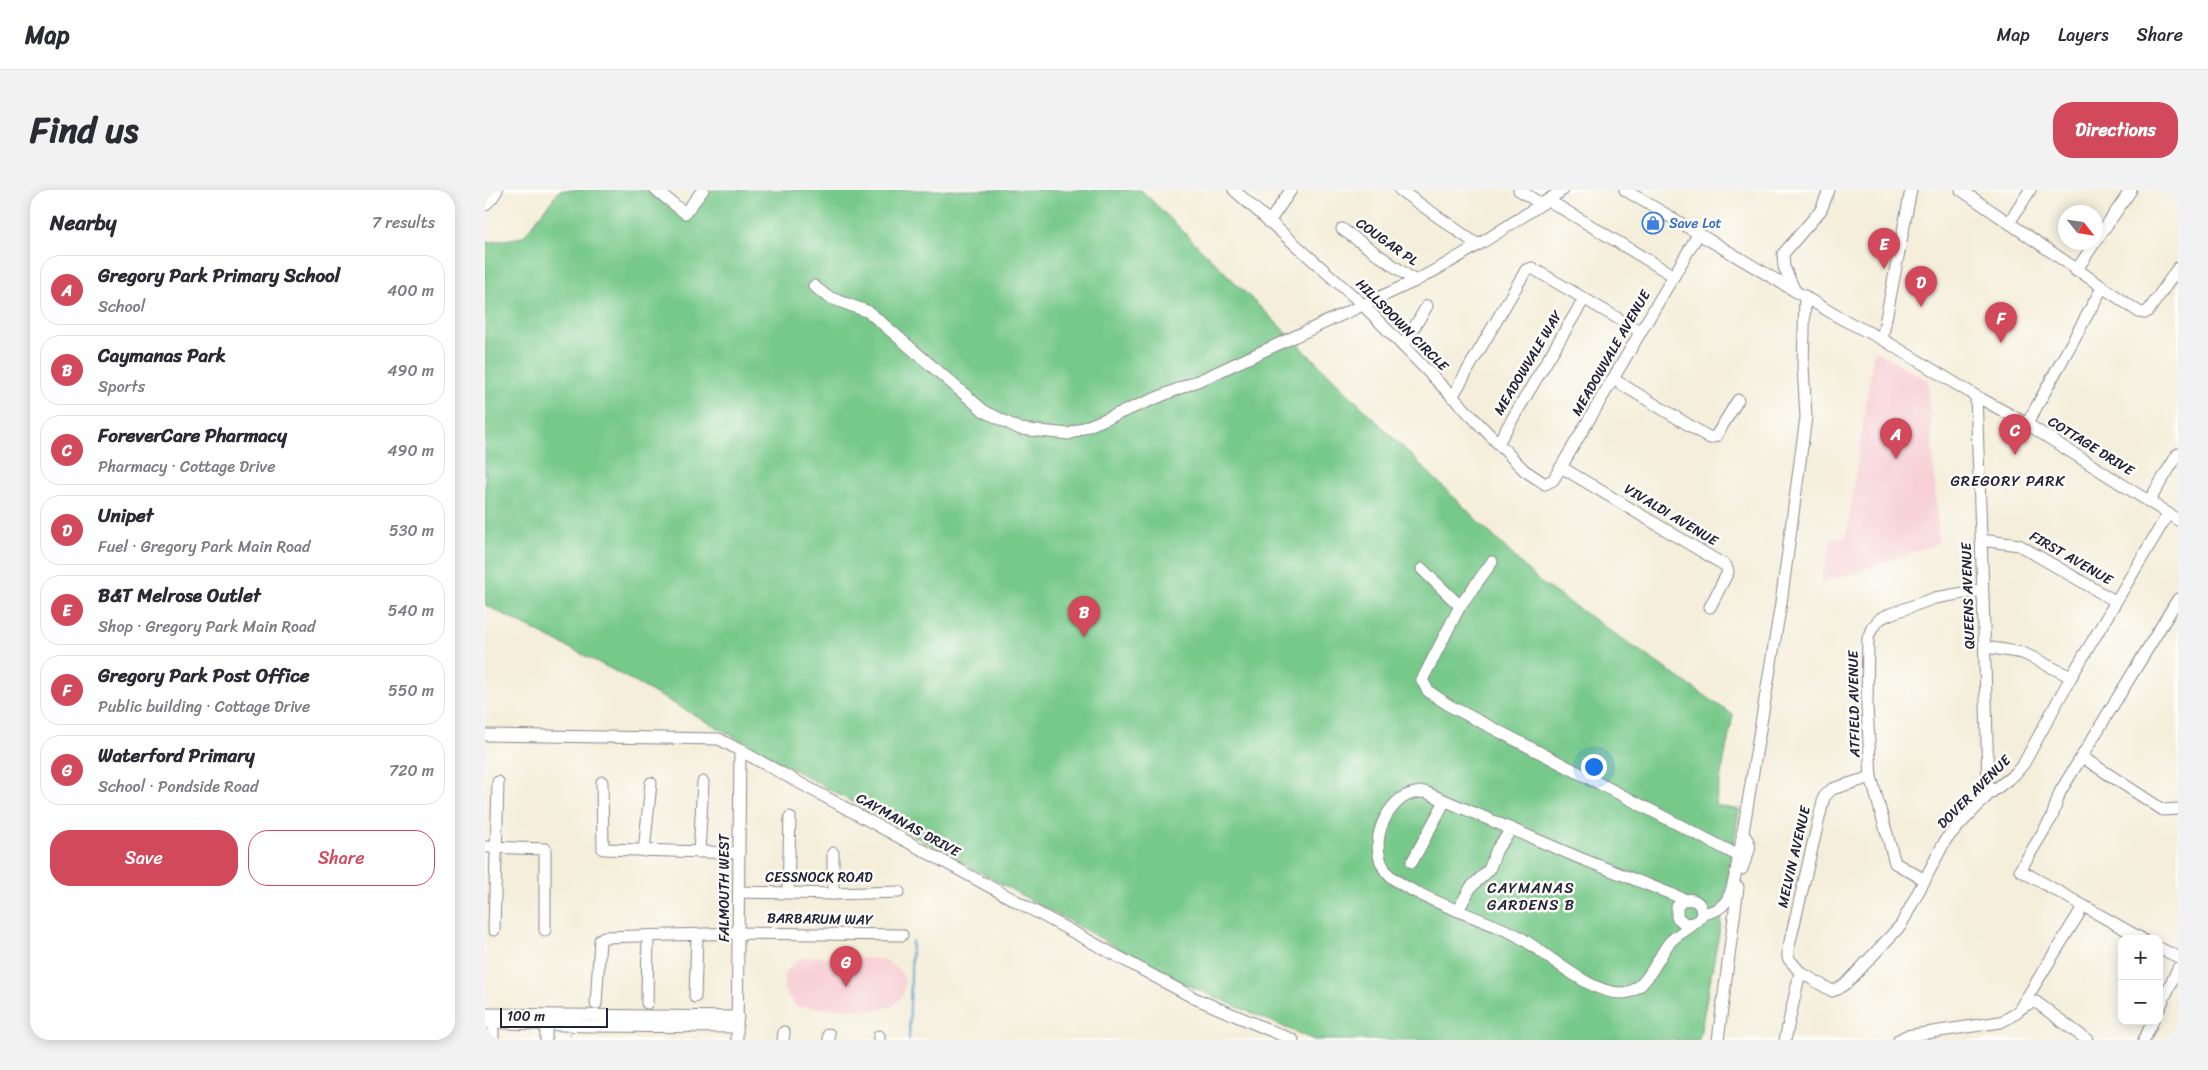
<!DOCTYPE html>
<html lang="en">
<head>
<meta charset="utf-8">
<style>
  body { margin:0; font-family:Sriracha,sans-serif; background:#f2f2f3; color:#2b2b33 }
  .controls { position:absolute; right:15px; bottom:15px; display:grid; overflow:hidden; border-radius:10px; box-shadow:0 2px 12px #0003 }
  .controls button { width:45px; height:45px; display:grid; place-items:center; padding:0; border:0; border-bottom:1px solid #e1e1e2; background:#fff; color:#2b2b33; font:25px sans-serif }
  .compass { position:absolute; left:1573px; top:15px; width:45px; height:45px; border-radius:50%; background:#fff; box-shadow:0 2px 12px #0003; rotate:120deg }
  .scale { position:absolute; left:15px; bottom:12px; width:108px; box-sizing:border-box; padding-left:5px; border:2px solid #22223b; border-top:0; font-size:14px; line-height:18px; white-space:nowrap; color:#22223b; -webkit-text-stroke:4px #fdfcf7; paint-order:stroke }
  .you { position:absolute; left:1108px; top:576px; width:18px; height:18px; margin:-12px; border:4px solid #fff; border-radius:50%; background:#1a73e8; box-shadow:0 0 0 8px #1a73e833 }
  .badge { display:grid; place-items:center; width:32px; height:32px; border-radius:50%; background:#d1495b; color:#fff; font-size:16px; font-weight:700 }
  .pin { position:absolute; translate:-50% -41px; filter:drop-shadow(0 1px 2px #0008) }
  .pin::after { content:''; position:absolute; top:26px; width:18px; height:15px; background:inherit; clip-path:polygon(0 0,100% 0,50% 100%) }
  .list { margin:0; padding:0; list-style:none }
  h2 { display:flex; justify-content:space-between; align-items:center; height:65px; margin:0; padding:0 20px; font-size:21px }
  h2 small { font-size:16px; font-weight:400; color:#7c7c81 }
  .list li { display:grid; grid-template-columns:32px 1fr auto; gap:15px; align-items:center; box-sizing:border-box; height:70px; margin:0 10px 10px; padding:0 10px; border:1px solid #e1e1e2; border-radius:20px }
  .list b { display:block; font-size:19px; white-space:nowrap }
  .list p { margin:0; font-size:16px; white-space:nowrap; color:#7c7c81 }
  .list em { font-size:16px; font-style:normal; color:#7c7c81 }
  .actions { display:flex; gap:10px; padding:15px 20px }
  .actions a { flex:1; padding:11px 0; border:1px solid #d1495b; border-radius:20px; text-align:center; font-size:18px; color:#d1495b }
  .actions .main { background:#d1495b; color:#fff }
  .map { position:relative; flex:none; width:1693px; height:850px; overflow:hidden; border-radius:20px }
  header { display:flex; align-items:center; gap:30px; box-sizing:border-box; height:70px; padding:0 25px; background:#fff; border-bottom:1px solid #e1e1e2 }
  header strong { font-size:24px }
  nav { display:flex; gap:28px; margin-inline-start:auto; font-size:18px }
  .intro { display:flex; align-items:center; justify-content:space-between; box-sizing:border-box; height:120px; padding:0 30px }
  h1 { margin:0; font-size:35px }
  .button { padding:12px 22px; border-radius:20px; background:#d1495b; color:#fff; font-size:18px; font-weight:700 }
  main { display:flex; gap:30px; padding:0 30px }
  aside { flex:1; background:#fff; border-radius:20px; box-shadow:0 2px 12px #0003 }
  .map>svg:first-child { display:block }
</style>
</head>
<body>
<header>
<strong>Map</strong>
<nav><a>Map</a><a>Layers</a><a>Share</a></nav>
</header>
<div class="intro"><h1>Find us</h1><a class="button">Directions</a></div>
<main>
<aside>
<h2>Nearby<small>7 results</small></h2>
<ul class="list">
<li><span class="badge">A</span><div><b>Gregory Park Primary School</b><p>School</p></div><em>400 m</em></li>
<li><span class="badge">B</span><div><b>Caymanas Park</b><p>Sports</p></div><em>490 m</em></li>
<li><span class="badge">C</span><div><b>ForeverCare Pharmacy</b><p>Pharmacy · Cottage Drive</p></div><em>490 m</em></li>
<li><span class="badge">D</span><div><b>Unipet</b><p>Fuel · Gregory Park Main Road</p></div><em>530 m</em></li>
<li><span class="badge">E</span><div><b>B&amp;T Melrose Outlet</b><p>Shop · Gregory Park Main Road</p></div><em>540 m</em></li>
<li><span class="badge">F</span><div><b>Gregory Park Post Office</b><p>Public building · Cottage Drive</p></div><em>550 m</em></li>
<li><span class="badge">G</span><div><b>Waterford Primary</b><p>School · Pondside Road</p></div><em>720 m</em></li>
</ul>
<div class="actions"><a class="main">Save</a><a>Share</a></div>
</aside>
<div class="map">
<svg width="1693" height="850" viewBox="0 0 1693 850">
  <rect width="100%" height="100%" fill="#fdfcf7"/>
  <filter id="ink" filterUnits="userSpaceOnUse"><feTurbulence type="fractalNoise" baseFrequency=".02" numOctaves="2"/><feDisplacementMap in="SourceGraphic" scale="10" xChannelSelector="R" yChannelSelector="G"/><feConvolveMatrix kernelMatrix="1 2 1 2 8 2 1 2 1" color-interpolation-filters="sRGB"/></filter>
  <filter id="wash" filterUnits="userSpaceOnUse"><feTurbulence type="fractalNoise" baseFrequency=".0096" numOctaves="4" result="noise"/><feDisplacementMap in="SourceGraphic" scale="20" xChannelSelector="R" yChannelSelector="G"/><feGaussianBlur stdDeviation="1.12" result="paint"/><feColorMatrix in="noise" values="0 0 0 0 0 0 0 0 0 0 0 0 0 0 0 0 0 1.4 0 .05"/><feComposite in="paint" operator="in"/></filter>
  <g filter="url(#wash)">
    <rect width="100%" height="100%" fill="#f4eeda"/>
    <g fill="#f7cfd5">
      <polygon points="1389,160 1443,190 1454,353 1335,394 1347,348 1361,348"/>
      <polygon points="337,767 396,769 415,780 420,790 418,805 408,816 393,820 312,817 299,801 299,783 315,768"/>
    </g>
    <polygon fill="#77c98a" stroke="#4c7662" points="75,0 162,0 200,30 225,0 656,0 1056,393 1248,525 1230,615 1254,620 1235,738 1214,850 829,850 691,790 126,479 0,415 0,53 38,47"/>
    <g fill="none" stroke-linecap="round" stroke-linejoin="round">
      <g stroke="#53a3ce" stroke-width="2">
        <polyline points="87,850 87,841"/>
        <polyline points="424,850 427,751"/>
      </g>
    </g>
  </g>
  <g filter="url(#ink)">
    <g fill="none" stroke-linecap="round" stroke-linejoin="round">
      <g stroke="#8b888a" stroke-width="13">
        <g id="minor">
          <polyline points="171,0 200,23 218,0"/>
          <polyline points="749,0 877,114 1039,280 1060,294 1068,290 1076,277 1214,43"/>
          <polyline points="915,0 993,55"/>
          <polyline points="1034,0 1056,14"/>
          <polyline points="1140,0 1357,129 1397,149 1491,206 1542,234 1693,330"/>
          <polyline points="1476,0 1654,122 1660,123 1664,120 1693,78"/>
          <polyline points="1063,10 1189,86"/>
          <polyline points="0,15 7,8 12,0"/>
          <polyline points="784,32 806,0"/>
          <polyline points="1524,33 1545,0"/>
          <polyline points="857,39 930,91"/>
          <polyline points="1610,52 1646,0"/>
          <polyline points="1591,81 1610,52"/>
          <path d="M329,96l14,11 41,15 115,99 36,18 49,5 138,-57 208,-96c52,-27 99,-59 148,-91"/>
          <polyline points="1309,99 1299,77 1298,64 1336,20 1344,0"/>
          <polyline points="1397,149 1426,0"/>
          <polyline points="918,156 942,116"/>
          <polyline points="1128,189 1225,248 1231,246 1253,210"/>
          <path d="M1491,206c5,133 10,266 12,399"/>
          <polyline points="967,207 1041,80 1047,78 1156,142"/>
          <polyline points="1542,234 1617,98"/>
          <polyline points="1013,253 1099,109"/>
          <polyline points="1076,277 1241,376 1243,382 1225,417"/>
          <polyline points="1664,311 1693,264"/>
          <polyline points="1496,350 1534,355 1630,411"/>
          <polyline points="937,379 975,416 937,490 943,501 965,516 1254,666"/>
          <polyline points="975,416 1007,372"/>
          <polyline points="1501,457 1538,463 1586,487"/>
          <polyline points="0,545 234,549 709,808 808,850"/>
          <polyline points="1597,567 1678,620 1693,619"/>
          <polyline points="1386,587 1347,599 1339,607 1303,760 1303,768 1315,782 1347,801 1353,799 1363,792 1416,735 1461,649 1503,605 1530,584 1539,573 1586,487 1683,324"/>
          <polyline points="117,592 118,659 254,663"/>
          <polyline points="0,657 60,659 60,740"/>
          <polyline points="159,661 166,593"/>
          <polyline points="214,662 218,592"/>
          <polyline points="348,663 348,704"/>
          <polyline points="927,672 960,611"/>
          <path d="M1257,679c5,-17 14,-21 0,-36"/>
          <polyline points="1440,690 1410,673 1386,587 1382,517 1383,448 1387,438 1396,428 1405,424 1450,408 1496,400"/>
          <polyline points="254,702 348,704 414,702"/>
          <polyline points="303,702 305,627"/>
          <path d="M1199,709l-102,-40 -157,-67c-17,0 -27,6 -37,21 -11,17 -14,39 -3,57 13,22 104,51 131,65 28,15 80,66 113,57 19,-6 29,-35 40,-49 9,-11 24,-15 32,-26 4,-17 -15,-24 -24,-10v10l8,7 10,-1"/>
          <polyline points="973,720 986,697 1004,680 1012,659 1027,639"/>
          <path d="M1217,723c32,-1 31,-32 37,-57l42,-253 25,-186 -3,-51 2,-70"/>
          <polyline points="9,740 13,592"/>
          <polyline points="1657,749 1535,680 1567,627 1575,602 1693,409"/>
          <polyline points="1674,758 1693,767"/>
          <polyline points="210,807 212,746"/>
          <polyline points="162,813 163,746"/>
          <polyline points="111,814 115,750 119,747 254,743 417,745"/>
          <polyline points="1536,817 1598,717"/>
          <polyline points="1674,819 1693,778"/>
          <polyline points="0,824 253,827"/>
          <polyline points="0,832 103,836 252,837"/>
          <polyline points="8,850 8,840"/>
          <polyline points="61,850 61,841"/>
          <polyline points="252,850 255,560"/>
          <polyline points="298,850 299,842"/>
          <polyline points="344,850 344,844"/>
          <polyline points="394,850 394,846"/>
          <polyline points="1233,850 1253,697"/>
          <polyline points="1300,850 1315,782"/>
          <path d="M1414,850l7,-4 94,-14c15,-4 21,-19 36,-20l51,38"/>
          <polyline points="1659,850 1668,831"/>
        </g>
      </g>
      <use href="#minor" stroke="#fff" stroke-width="11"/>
    </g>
  </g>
  <defs>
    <g id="shop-ring" transform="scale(1.125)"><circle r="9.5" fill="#fdfcf7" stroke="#3f7fe0" stroke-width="1.5"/><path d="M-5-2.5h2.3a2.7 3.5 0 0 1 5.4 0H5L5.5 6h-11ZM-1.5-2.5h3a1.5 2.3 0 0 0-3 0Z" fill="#3f7fe0"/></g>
  </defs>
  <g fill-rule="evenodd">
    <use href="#shop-ring" x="1168" y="33"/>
  </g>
  <g text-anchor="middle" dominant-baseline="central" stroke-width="5" stroke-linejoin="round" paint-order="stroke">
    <g font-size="14" fill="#366cbe" stroke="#fdfcf7" text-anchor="start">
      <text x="1184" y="33">Save Lot</text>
    </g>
    <g font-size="14" fill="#22223b" stroke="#fdfcf7">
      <text transform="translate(902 52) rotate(35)">COUGAR PL</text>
      <text transform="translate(917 135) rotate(45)">HILLSDOWN CIRCLE</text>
      <text transform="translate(1126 163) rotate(-60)">MEADOWVALE AVENUE</text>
      <text transform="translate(1043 173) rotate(-59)">MEADOWVALE WAY</text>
      <text transform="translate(1606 256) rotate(32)">COTTAGE DRIVE</text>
      <text transform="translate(1186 325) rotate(31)">VIVALDI AVENUE</text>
      <text transform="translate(1586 368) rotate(30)">FIRST AVENUE</text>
      <text transform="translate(1483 406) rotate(-92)">QUEENS AVENUE</text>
      <text transform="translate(1369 514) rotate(-91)">ATFIELD AVENUE</text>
      <text transform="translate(1489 602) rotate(-45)">DOVER AVENUE</text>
      <text transform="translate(423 635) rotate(29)">CAYMANAS DRIVE</text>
      <text transform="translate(1309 667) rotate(-77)">MELVIN AVENUE</text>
      <text x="334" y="687">CESSNOCK ROAD</text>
      <text transform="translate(239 698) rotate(-90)">FALMOUTH WEST</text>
      <text transform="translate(335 729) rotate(1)">BARBARUM WAY</text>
    </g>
    <g font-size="15" letter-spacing="1" fill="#22223b" stroke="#fdfcf7">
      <text x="1523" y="291">GREGORY PARK</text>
      <text x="1046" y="698">CAYMANAS<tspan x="1046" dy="17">GARDENS B</tspan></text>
    </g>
  </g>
</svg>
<div class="controls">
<button>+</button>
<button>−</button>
</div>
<svg class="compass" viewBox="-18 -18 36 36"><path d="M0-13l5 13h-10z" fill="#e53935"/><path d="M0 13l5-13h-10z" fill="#7c7c81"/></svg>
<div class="scale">100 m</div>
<div class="you"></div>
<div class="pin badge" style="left:1411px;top:269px">A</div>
<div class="pin badge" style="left:599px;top:447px">B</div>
<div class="pin badge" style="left:1530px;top:265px">C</div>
<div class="pin badge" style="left:1436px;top:117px">D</div>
<div class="pin badge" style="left:1399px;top:79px">E</div>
<div class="pin badge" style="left:1516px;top:153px">F</div>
<div class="pin badge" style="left:361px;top:797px">G</div>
</div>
</main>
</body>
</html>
